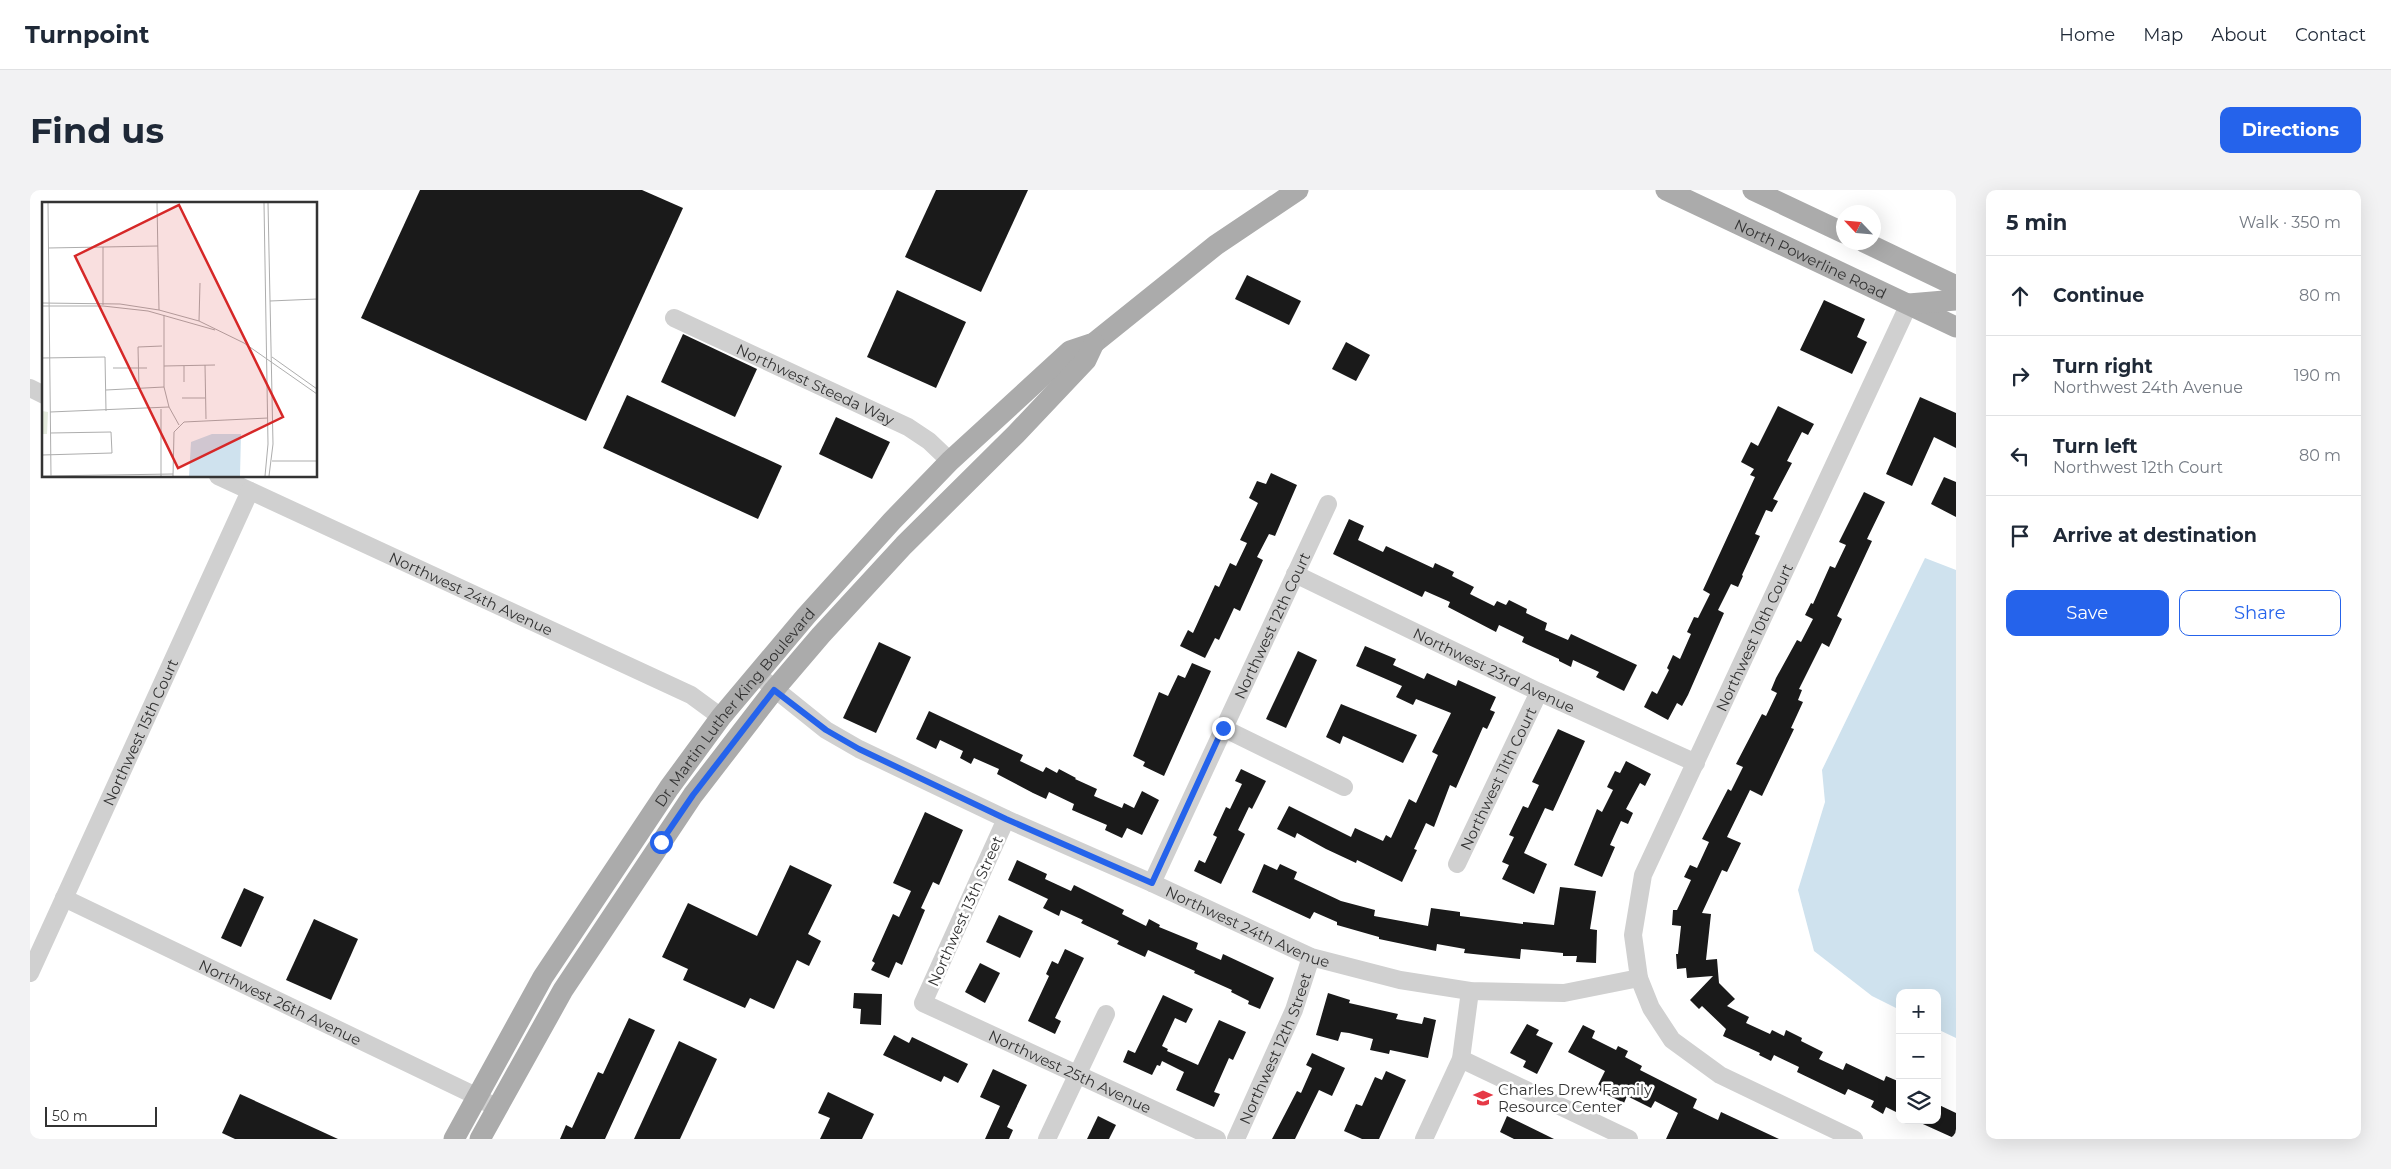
<!DOCTYPE html>
<html lang="en">
<head>
<meta charset="utf-8">
<style>
  body { margin:0; font-family:Montserrat,sans-serif; background:#f2f2f3; color:#1f2937 }
  .controls { position:absolute; right:15px; bottom:15px; display:grid; overflow:hidden; border-radius:10px; box-shadow:0 5px 20px #0002 }
  .controls button { width:45px; height:45px; display:grid; place-items:center; padding:0; border:0; border-bottom:1px solid #e0e1e3; background:#fff; color:#1f2937; font:25px sans-serif }
  .compass { position:absolute; left:1806px; top:15px; width:45px; height:45px; border-radius:50%; background:#fff; box-shadow:0 5px 20px #0002; rotate:296deg }
  .scale { position:absolute; left:15px; bottom:12px; width:112px; box-sizing:border-box; padding-left:5px; border:2px solid #333; border-top:0; font-size:14px; line-height:18px; white-space:nowrap; color:#333; -webkit-text-stroke:4px #fff; paint-order:stroke }
  .stop { position:absolute; width:15px; height:15px; margin:-11px; border:4px solid #2563eb; border-radius:50%; background:#fff }
  .stop.end { background:#2563eb; border-color:#fff; box-shadow:0 1px 5px #0008 }
  .list { margin:0; padding:0; list-style:none }
  h2 { display:flex; justify-content:space-between; align-items:center; height:65px; margin:0; padding:0 20px; font-size:21px }
  h2 small { font-size:16px; font-weight:400; color:#747a83 }
  .list li { display:grid; grid-template-columns:32px 1fr auto; gap:15px; align-items:center; box-sizing:border-box; height:80px; padding:0 20px; border-top:1px solid #e0e1e3 }
  .list b { display:block; font-size:19px; white-space:nowrap }
  .list p { margin:0; font-size:16px; white-space:nowrap; color:#747a83 }
  .list em { font-size:16px; font-style:normal; color:#747a83 }
  .actions { display:flex; gap:10px; padding:15px 20px }
  .actions a { flex:1; padding:11px 0; border:1px solid #2563eb; border-radius:10px; text-align:center; font-size:18px; color:#2563eb }
  .actions .main { background:#2563eb; color:#fff }
  .icon { flex:none; width:28px; height:28px; fill:none; stroke:currentColor; stroke-width:2; stroke-linecap:round; stroke-linejoin:round }
  .map { position:relative; flex:none; width:1926px; height:949px; overflow:hidden; border-radius:10px }
  header { display:flex; align-items:center; gap:30px; box-sizing:border-box; height:70px; padding:0 25px; background:#fff; border-bottom:1px solid #e0e1e3 }
  header strong { font-size:24px }
  nav { display:flex; gap:28px; margin-inline-start:auto; font-size:18px }
  .intro { display:flex; align-items:center; justify-content:space-between; box-sizing:border-box; height:120px; padding:0 30px }
  h1 { margin:0; font-size:35px }
  .button { padding:12px 22px; border-radius:10px; background:#2563eb; color:#fff; font-size:18px; font-weight:700 }
  main { display:flex; gap:30px; padding:0 30px }
  aside { flex:1; background:#fff; border-radius:10px; box-shadow:0 5px 20px #0002 }
  .map>svg:first-child { display:block }
</style>
</head>
<body>
<header>
<strong>Turnpoint</strong>
<nav><a>Home</a><a>Map</a><a>About</a><a>Contact</a></nav>
</header>
<div class="intro"><h1>Find us</h1><a class="button">Directions</a></div>
<main>
<div class="map">
<svg width="1926" height="949" viewBox="0 0 1926 949">
  <rect width="100%" height="100%" fill="#fff"/>
  <polygon fill="#cfe2ee" points="1895,368 1926,380 1926,848 1907,839 1907,803 1870,803 1870,820 1842,806 1784,761 1768,700 1795,612 1792,580"/>
  <g fill="#1a1a1a">
    <polygon points="390,0 612,0 653,18 556,231 331,128"/>
    <polygon points="906,0 998,0 951,102 875,67"/>
    <polygon points="1217,85 1271,111 1259,135 1205,109"/>
    <polygon points="867,100 936,132 906,198 837,167"/>
    <polygon points="1794,110 1835,129 1827,147 1837,152 1822,184 1770,160"/>
    <polygon points="653,144 727,179 705,227 631,192"/>
    <polygon points="1316,152 1340,165 1326,191 1302,179"/>
    <polygon points="597,205 752,276 728,329 573,258"/>
    <polygon points="1890,207 1926,223 1926,258 1904,247 1882,296 1856,284"/>
    <polygon points="1748,216 1784,234 1778,245 1772,242 1757,271 1762,273 1743,309 1748,311 1742,322 1736,320 1725,344 1730,346 1712,385 1713,386 1708,397 1701,394 1688,420 1694,423 1658,505 1652,516 1647,513 1638,530 1614,517 1622,501 1627,504 1639,480 1637,478 1643,465 1650,469 1661,444 1657,442 1664,427 1668,428 1680,404 1673,400 1725,287 1720,285 1724,279 1711,272 1721,252 1728,256"/>
    <polygon points="806,227 860,252 842,289 789,264"/>
    <polygon points="1241,283 1267,295 1245,346 1239,344 1227,367 1233,370 1210,421 1204,418 1189,450 1185,448 1175,468 1150,456 1158,440 1163,443 1185,395 1189,397 1200,373 1206,376 1217,353 1210,350 1228,313 1219,308 1227,291 1236,294"/>
    <polygon points="1914,287 1926,292 1926,327 1901,314"/>
    <polygon points="1834,302 1855,312 1837,349 1842,351 1807,426 1812,429 1799,457 1792,453 1769,499 1772,500 1768,510 1773,512 1761,538 1764,539 1732,606 1720,600 1697,647 1711,653 1697,682 1692,680 1672,723 1681,724 1676,770 1687,769 1689,793 1705,809 1697,816 1719,827 1716,833 1740,844 1742,840 1754,846 1756,840 1772,848 1771,851 1793,862 1789,869 1813,880 1816,873 1854,891 1856,886 1870,892 1870,924 1856,917 1853,924 1841,917 1844,911 1818,899 1815,905 1767,882 1769,877 1744,865 1741,871 1729,865 1730,863 1693,846 1696,839 1672,816 1669,819 1660,810 1683,786 1657,788 1656,778 1647,779 1646,764 1648,764 1651,736 1642,735 1643,720 1647,720 1661,690 1654,687 1660,675 1667,678 1679,652 1672,649 1698,599 1701,601 1713,577 1706,574 1732,524 1736,526 1747,503 1741,500 1746,488 1767,450 1771,452 1783,429 1775,425 1781,413 1783,414 1800,376 1805,378 1816,355 1809,352"/>
    <polygon points="1319,329 1334,336 1328,350 1353,362 1356,356 1403,378 1405,373 1424,382 1422,386 1444,397 1440,404 1464,416 1467,411 1476,415 1479,410 1497,419 1496,423 1517,433 1515,440 1538,450 1541,444 1607,475 1594,501 1566,487 1569,482 1543,470 1541,477 1529,471 1529,469 1492,452 1494,447 1469,435 1466,442 1418,417 1420,412 1395,401 1392,407 1303,364"/>
    <polygon points="849,452 881,467 846,543 813,528"/>
    <polygon points="1335,456 1366,469 1363,475 1394,489 1397,483 1426,496 1428,490 1466,507 1460,520 1465,522 1457,539 1453,537 1426,598 1420,595 1404,637 1396,633 1384,659 1387,660 1372,692 1327,670 1326,673 1296,659 1267,643 1265,648 1247,639 1259,616 1321,647 1325,638 1353,651 1356,645 1361,648 1379,609 1386,613 1408,565 1402,562 1421,523 1386,509 1383,515 1366,507 1372,496 1326,476"/>
    <polygon points="1268,461 1287,470 1256,538 1236,529"/>
    <polygon points="1162,473 1181,481 1134,586 1113,576 1115,572 1103,566 1129,502 1138,506 1148,485 1155,488"/>
    <polygon points="1311,514 1387,545 1373,573 1313,546 1310,554 1296,547"/>
    <polygon points="899,521 993,565 990,571 1013,582 1016,577 1027,583 1029,579 1046,588 1045,589 1067,599 1064,606 1092,618 1094,613 1104,618 1112,601 1129,610 1112,645 1097,638 1092,648 1075,640 1077,635 1042,620 1044,614 1019,602 1016,609 1003,603 967,584 969,579 944,568 941,574 930,568 933,561 910,550 906,559 886,549"/>
    <polygon points="1528,539 1555,551 1523,621 1515,618 1494,663 1517,674 1504,704 1472,689 1479,675 1472,672 1484,647 1479,645 1493,616 1498,618 1509,595 1502,592"/>
    <polygon points="1596,571 1621,584 1615,596 1610,593 1596,619 1603,623 1598,634 1591,631 1580,655 1585,657 1572,687 1544,675 1567,619 1572,622 1583,600 1577,597 1585,581 1590,583"/>
    <polygon points="1211,579 1236,591 1222,619 1219,617 1208,640 1215,644 1191,694 1164,681 1169,670 1175,673 1187,647 1183,645 1196,617 1200,619 1212,594 1205,591"/>
    <polygon points="895,622 933,640 909,695 903,692 891,718 895,720 872,775 866,772 859,788 841,780 845,773 842,771 863,724 869,727 881,701 863,693"/>
    <polygon points="987,670 1017,684 1015,689 1041,701 1044,695 1094,720 1092,724 1116,736 1119,729 1130,735 1129,737 1168,753 1166,759 1191,770 1193,764 1244,788 1230,819 1218,814 1219,811 1201,802 1202,800 1164,783 1165,781 1118,760 1115,767 1087,754 1089,751 1051,733 1053,730 1031,720 1029,726 1013,718 1018,709 978,690"/>
    <polygon points="1234,674 1247,680 1250,674 1267,682 1264,689 1311,711 1345,720 1344,726 1398,736 1401,718 1430,722 1430,726 1493,734 1493,732 1524,735 1530,697 1566,701 1560,739 1567,740 1566,773 1546,772 1547,766 1533,766 1533,763 1491,759 1490,769 1434,763 1435,759 1407,754 1406,761 1349,749 1349,747 1307,735 1307,732 1284,722 1280,729 1222,702"/>
    <polygon points="760,675 802,695 778,744 791,751 779,776 767,770 744,819 720,808 715,818 653,790 658,779 632,767 658,713 727,746"/>
    <polygon points="214,698 234,707 211,757 191,748"/>
    <polygon points="969,725 1003,741 990,768 956,752"/>
    <polygon points="284,729 328,749 301,810 256,790"/>
    <polygon points="1035,759 1054,768 1025,828 1031,831 1025,844 998,831 1019,786 1016,784 1022,771 1028,774"/>
    <polygon points="950,773 970,783 955,813 935,802"/>
    <polygon points="824,803 852,804 851,835 830,834 831,819 823,818"/>
    <polygon points="1298,803 1320,810 1319,813 1368,824 1366,829 1392,834 1394,827 1406,830 1398,868 1360,860 1359,864 1340,860 1343,849 1319,843 1311,842 1308,851 1286,845"/>
    <polygon points="1133,805 1163,819 1156,833 1145,828 1132,856 1138,859 1137,861 1168,875 1189,830 1216,842 1203,870 1199,868 1184,902 1190,904 1184,917 1146,900 1154,882 1132,871 1130,876 1127,875 1122,885 1093,872 1098,860 1105,863"/>
    <polygon points="599,828 625,840 575,949 530,949 536,935 542,938 568,882 573,884"/>
    <polygon points="1497,834 1509,840 1506,845 1523,853 1507,884 1493,877 1496,871 1480,863"/>
    <polygon points="1553,835 1565,841 1562,848 1586,860 1588,856 1598,861 1595,867 1612,876 1610,880 1667,909 1663,918 1688,930 1691,922 1749,949 1636,949 1648,923 1625,911 1621,918 1597,906 1594,913 1566,899 1575,881 1538,862"/>
    <polygon points="864,845 879,853 882,847 938,874 928,893 914,886 911,892 853,865"/>
    <polygon points="649,851 687,869 650,949 604,949"/>
    <polygon points="1282,863 1315,878 1302,906 1289,900 1265,949 1242,949 1267,901 1271,903 1282,878 1276,875"/>
    <polygon points="963,879 997,895 977,937 983,940 979,949 955,949 970,916 950,907"/>
    <polygon points="1356,881 1376,890 1349,949 1332,949 1314,941 1326,914 1332,916 1345,887 1352,890"/>
    <polygon points="798,902 844,924 832,949 790,949 800,928 788,923"/>
    <polygon points="210,904 308,949 205,949 192,943"/>
    <polygon points="1907,914 1926,923 1926,949 1884,930 1907,930"/>
    <polygon points="1068,926 1086,935 1079,949 1057,949"/>
    <polygon points="1477,926 1524,949 1484,949 1470,942"/>
  </g>
  <g fill="none" stroke-linecap="round" stroke-linejoin="round">
    <g stroke="#d0d0d0" stroke-width="18">
      <path id="s1" d="M644,128l234,109 21,14 21,20"/>
      <polyline points="0,198 14,205"/>
      <path id="s2" d="M188,286l473,219 30,22"/>
      <path id="s3" d="M1265,384l244,118 157,71"/>
      <path id="s4" d="M735,491l61,49 33,19 147,70 146,64 159,74 89,23 70,11 94,2 75,-15"/>
      <polyline points="1193,538 1314,597"/>
      <path id="s5" d="M976,629l-83,184 294,136"/>
      <path id="s6" d="M1427,674l82,-172"/>
      <path id="s7" d="M1122,693l176,-379"/>
      <path id="s8" d="M34,708l412,198 20,12"/>
      <path id="s9" d="M0,783l220,-482"/>
      <polyline points="1431,869 1599,949"/>
      <polyline points="1017,949 1076,824"/>
      <path id="s10" d="M1206,949l58,-129 17,-53"/>
      <polyline points="1394,949 1431,869 1440,801"/>
      <path id="s11" d="M1824,949l-134,-64 -48,-35 -21,-32 -12,-30 -6,-43 10,-60 266,-571"/>
    </g>
    <g stroke="#ababab" stroke-width="21">
      <path id="s12" d="M1636,0l290,137"/>
      <polyline points="1723,0 1814,43"/>
      <polyline points="1834,52 1926,96"/>
      <polyline points="1879,114 1926,110"/>
      <path id="s13" d="M424,949l89,-162 126,-189 52,-71 85,-101 86,-95 58,-60 120,-110 24,-8 122,-98 82,-55"/>
      <polyline points="450,949 533,800 663,605 744,500 791,445 874,355 986,244 1056,170 1064,153"/>
    </g>
  </g>
  <g fill="none" stroke-linecap="round" stroke-linejoin="round">
    <polyline stroke="#2563eb" stroke-width="6" points="631,652 663,605 744,500 796,540 829,559 976,629 1122,693 1193,538"/>
  </g>
  <defs>
    <g id="school-bare" transform="scale(1.5)"><path d="M0-5L7-2L0 1L-7-2ZM-4 1L0 2.5L4 1V4Q0 6-4 4Z" fill="#e63946" stroke="#fff" stroke-width="2.5" paint-order="stroke"/></g>
  </defs>
  <g fill-rule="evenodd">
    <use href="#school-bare" x="1453" y="908"/>
  </g>
  <g text-anchor="middle" dominant-baseline="central" stroke-width="5" stroke-linejoin="round" paint-order="stroke">
    <g font-size="15" fill="#333" stroke="#fff">
      <text stroke="none"><textPath href="#s12" startOffset="160">North Powerline Road</textPath></text>
      <text stroke="none"><textPath href="#s1" startOffset="156">Northwest Steeda Way</textPath></text>
      <text stroke="none"><textPath href="#s2" startOffset="279">Northwest 24th Avenue</textPath></text>
      <text stroke="none"><textPath href="#s7" startOffset="284">Northwest 12th Court</textPath></text>
      <text stroke="none"><textPath href="#s11" startOffset="645">Northwest 10th Court</textPath></text>
      <text stroke="none"><textPath href="#s3" startOffset="221">Northwest 23rd Avenue</textPath></text>
      <text stroke="none"><textPath href="#s13" startOffset="516">Dr. Martin Luther King Boulevard</textPath></text>
      <text stroke="none"><textPath href="#s9" startOffset="265">Northwest 15th Court</textPath></text>
      <text stroke="none"><textPath href="#s6" startOffset="95">Northwest 11th Court</textPath></text>
      <text transform="translate(935 721) rotate(-66)">Northwest 13th Street</text>
      <text stroke="none"><textPath href="#s4" startOffset="544">Northwest 24th Avenue</textPath></text>
      <text stroke="none"><textPath href="#s8" startOffset="240">Northwest 26th Avenue</textPath></text>
      <text stroke="none"><textPath href="#s10" startOffset="99">Northwest 12th Street</textPath></text>
      <text stroke="none"><textPath href="#s5" startOffset="364">Northwest 25th Avenue</textPath></text>
    </g>
    <g font-size="15" fill="#333" stroke="#fff" text-anchor="start">
      <text x="1468" y="899">Charles Drew Family<tspan x="1468" dy="17">Resource Center</tspan></text>
    </g>
  </g>
  <g transform="translate(12 12)">
    <rect width="275" height="275" fill="#fff"/>
    <path d="M0,209l6,1 -1,22h-5z" fill="#e6ecdf"/>
    <path d="M170,232h29l-1,42h-51l2,-34z" fill="#cfe2ee"/>
    <path fill="none" stroke="#adadad" stroke-width="1" d="M6,1l3,273M115,1l2,107M222,1l4,241 -3,32M226,1l5,241 -4,32M61,45v58M6,46l110,-2M228,99l47,-2M0,101l78,1 39,6 40,11 45,22 73,51M0,104h61l45,5 67,19M122,113v72l5,20 10,18M157,119l1,-38M230,155l45,32M0,156l63,-1 1,54M163,163l1,54M122,164l51,-1M142,164v16M71,166h34M97,187l-1,-42 24,-1M64,188l58,-3M140,196h23M119,207v67M8,210l119,-5M0,253l70,-2 -1,-21 -61,1M230,259h45M0,274l131,-2M131,274l1,-44 10,-10 84,-4"/>
    <path fill="#d62828" fill-opacity="0.15" stroke="#d62828" stroke-width="2.5" d="M137,3l104,212 -105,51 -103,-212z"/>
    <rect width="275" height="275" fill="none" stroke="#333" stroke-width="2.5"/>
  </g>
</svg>
<div class="controls">
<button>+</button>
<button>−</button>
<button><svg class="icon" aria-label="layers" viewBox="0 0 24 24"><path d="M12 4l9 5-9 5-9-5zM3 14l9 5 9-5"/></svg></button>
</div>
<svg class="compass" viewBox="-18 -18 36 36"><path d="M0-13l5 13h-10z" fill="#e53935"/><path d="M0 13l5-13h-10z" fill="#747a83"/></svg>
<div class="scale">50 m</div>
<div class="stop" style="left:631px;top:652px"></div>
<div class="stop end" style="left:1193px;top:538px"></div>
</div>
<aside>
<h2>5 min<small>Walk · 350 m</small></h2>
<ul class="list">
<li><svg class="icon" aria-label="ahead" viewBox="0 0 24 24"><path d="M12 20V5M6 11l6-6 6 6"/></svg><div><b>Continue</b></div><em>80 m</em></li>
<li><svg class="icon" aria-label="right" viewBox="0 0 24 24"><path d="M7 20v-9h11M14 6l5 5-5 5"/></svg><div><b>Turn right</b><p>Northwest 24th Avenue</p></div><em>190 m</em></li>
<li><svg class="icon" aria-label="left" viewBox="0 0 24 24"><path d="M17 20v-9H6M10 6l-5 5 5 5"/></svg><div><b>Turn left</b><p>Northwest 12th Court</p></div><em>80 m</em></li>
<li><svg class="icon" aria-label="arrive" viewBox="0 0 24 24"><path d="M6 21V4h12l-3 4 3 4H6"/></svg><div><b>Arrive at destination</b></div></li>
</ul>
<div class="actions"><a class="main">Save</a><a>Share</a></div>
</aside>
</main>
</body>
</html>
